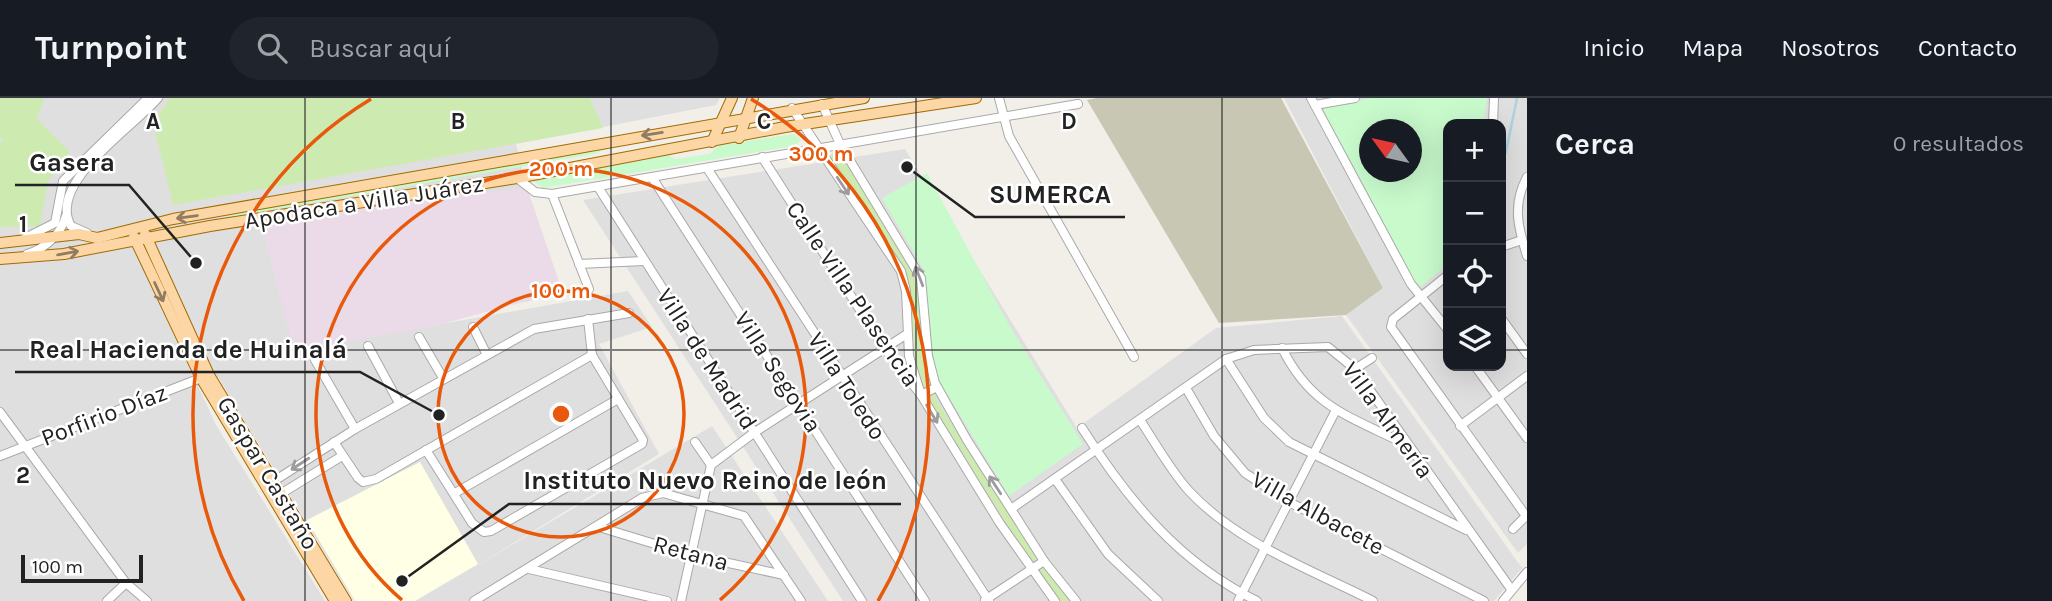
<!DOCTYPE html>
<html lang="es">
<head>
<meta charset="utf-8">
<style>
  body { margin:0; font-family:Karla,sans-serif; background:#20242c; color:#f1f3f6 }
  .controls { position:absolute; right:21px; top:21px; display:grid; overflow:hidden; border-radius:14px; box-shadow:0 7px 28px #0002 }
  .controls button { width:63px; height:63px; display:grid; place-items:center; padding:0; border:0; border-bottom:2px solid #363941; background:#171b24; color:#f1f3f6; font:35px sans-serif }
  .compass { position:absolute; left:1359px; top:21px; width:63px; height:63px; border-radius:50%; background:#171b24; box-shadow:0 7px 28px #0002; rotate:303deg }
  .scale { position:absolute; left:21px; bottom:18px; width:122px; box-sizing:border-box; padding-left:7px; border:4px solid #222; border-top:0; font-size:19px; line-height:24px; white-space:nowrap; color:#222; -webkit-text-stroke:5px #fff; paint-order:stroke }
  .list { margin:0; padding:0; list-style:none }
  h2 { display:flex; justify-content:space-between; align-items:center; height:91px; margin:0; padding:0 28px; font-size:30px }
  h2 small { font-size:23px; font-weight:400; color:#9ea1a6 }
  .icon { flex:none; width:38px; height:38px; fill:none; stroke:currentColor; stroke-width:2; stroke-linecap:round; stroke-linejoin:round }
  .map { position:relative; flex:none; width:1527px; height:503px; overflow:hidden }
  header { display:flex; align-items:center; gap:42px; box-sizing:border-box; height:98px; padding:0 35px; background:#171b24; border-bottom:2px solid #363941 }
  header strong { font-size:33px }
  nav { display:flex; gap:38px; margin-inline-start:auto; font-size:24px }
  .search { width:490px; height:63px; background:#20242c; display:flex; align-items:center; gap:18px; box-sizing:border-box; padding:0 24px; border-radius:38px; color:#9ea1a6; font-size:26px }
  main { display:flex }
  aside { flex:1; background:#171b24 }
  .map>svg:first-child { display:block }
</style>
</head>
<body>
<header>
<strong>Turnpoint</strong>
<div class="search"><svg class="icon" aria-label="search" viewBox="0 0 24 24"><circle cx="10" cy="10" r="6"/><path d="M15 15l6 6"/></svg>Buscar aquí</div>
<nav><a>Inicio</a><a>Mapa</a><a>Nosotros</a><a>Contacto</a></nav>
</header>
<main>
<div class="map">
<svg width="1527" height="503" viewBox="0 0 1527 503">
  <rect width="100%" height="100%" fill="#f2efe9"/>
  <g fill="#e0dfdf" fill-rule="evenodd">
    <polygon points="0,0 720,0 716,7 516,46 527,90 563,196 300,251 628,193 652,229 599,246 659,356 458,479 712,328 828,503 354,503 218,279 198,288 216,327 325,503 0,503"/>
    <path d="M1284,0h243v446l-9,9 -172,-238 37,-27zM1448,26h53v242h-53zM1370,32h42v42h-42z"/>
    <polygon points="905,51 1077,330 1216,230 1342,218 1522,470 1494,503 843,503 583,102"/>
  </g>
  <polygon fill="#ebdbe8" points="527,90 563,196 544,198 442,226 294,253 260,120"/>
  <polygon fill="#ffffe5" points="420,364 478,466 415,503 355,503 307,422"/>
  <polygon fill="#c7c7b4" points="1097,0 1281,0 1383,190 1346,217 1219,225 1087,2"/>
  <g fill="#cdebb0">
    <polygon points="0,0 44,0 37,21 70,54 48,83 40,128 0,129 0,45 4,43 0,40"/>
    <polygon points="170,0 590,0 603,30 173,107 153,25"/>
    <path d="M833,54h6l74,120 8,32 1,45 5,27 9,23 86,136 49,66h-12l-18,-22 -120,-192c-11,-36 -4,-74 -15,-109l-76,-122z"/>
  </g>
  <g fill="#c8facc" fill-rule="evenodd">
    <path d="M1372,0h115l-3,26h-36v140l-28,23 -5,-1 -92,-173 3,-7zM1370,32h42v42h-42z"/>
    <polygon points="794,36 801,42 794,48 543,90 530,80 667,56 675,61 709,56 720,47"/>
    <polygon points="612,48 595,56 223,120 244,112"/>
    <polygon points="927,75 1009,227 1083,346 1009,398 935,276 931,263 924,172 882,100"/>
  </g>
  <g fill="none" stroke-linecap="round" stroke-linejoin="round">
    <polyline stroke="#aad3df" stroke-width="2.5" points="1501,64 1506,54 1517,0"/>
    <g stroke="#a9a9a9" stroke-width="10">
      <g id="minor">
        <polyline points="999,0 1009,38 1134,259"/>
        <polyline points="1311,0 1411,186 1448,232"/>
        <polyline points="822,6 840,46 921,180 928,258 935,285 967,342 1044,463 1076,503"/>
        <polyline points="1315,7 1355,0"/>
        <polyline points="792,10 901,173 906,193 909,258 921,297 999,424 1055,503"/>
        <polyline points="1493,26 1494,0"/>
        <polyline points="762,59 885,251 921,297 937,289"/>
        <polyline points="707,70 989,503"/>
        <path d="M1527,79c-15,28 -9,50 0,79"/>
        <polyline points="517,80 535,94 552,96 589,191"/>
        <polyline points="653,81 925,503"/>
        <polyline points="598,89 862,503"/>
        <polyline points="552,96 1078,6"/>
        <path d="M87,135l-16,-7c-25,-43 63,-99 87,-128"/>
        <polyline points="25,140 55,125 63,83 148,0"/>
        <polyline points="1501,149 1522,142"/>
        <path d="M27,156c18,-5 34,-20 39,-38"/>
        <polyline points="579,166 644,163"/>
        <polyline points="1448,177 1393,221 1391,229 1526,418"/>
        <polyline points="1501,220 1527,256"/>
        <polyline points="473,229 487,257"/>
        <polyline points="419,239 443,280"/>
        <polyline points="368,248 399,305"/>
        <path d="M1282,250c29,59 67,68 123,96"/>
        <polyline points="1226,261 1264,320 1289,344 1466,432"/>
        <polyline points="315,262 355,331"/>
        <polyline points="1475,268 1527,340"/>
        <polyline points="1355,271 1372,260"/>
        <polyline points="1186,290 1214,338 1245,375 1289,404 1484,503"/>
        <polyline points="0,314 126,485 147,503"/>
        <path d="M1140,322c16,24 30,50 49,71 48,52 123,79 184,110"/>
        <polyline points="1460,328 1527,278"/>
        <path d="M1082,330c46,72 97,135 175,173"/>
        <polyline points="334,344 358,380 363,384 376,381 592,257"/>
        <polyline points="695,344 711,367"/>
        <polyline points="426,352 472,425 484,434 491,433 642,346 643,342 592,257 588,221"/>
        <polyline points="0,358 206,278"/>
        <polyline points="711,367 755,334 907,236"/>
        <polyline points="1055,381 1108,456 1158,503"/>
        <polyline points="271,385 355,331 534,231 629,215"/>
        <polyline points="455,395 618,301"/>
        <polyline points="279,397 342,358"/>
        <polyline points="1011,411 1226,261 1254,252 1328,249 1355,271 1511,491"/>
        <polyline points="599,429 691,457 784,477"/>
        <polyline points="1513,431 1527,417"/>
        <polyline points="529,471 667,503"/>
        <polyline points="985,502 1044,463"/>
        <polyline points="107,503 126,485"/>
        <polyline points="474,503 642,400 663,395 744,418 801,503"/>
        <polyline points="681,503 711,367"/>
        <polyline points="1238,503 1336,312"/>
        <polyline points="1503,503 1527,474"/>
      </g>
    </g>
    <g stroke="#a06b00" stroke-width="12">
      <g id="major">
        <polyline points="739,40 753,0"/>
        <polyline points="712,44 732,0"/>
        <polyline points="145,136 209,277 346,503"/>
        <polyline points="134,139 201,280 335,503"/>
        <polyline points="0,145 79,136 97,140 173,121 864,0"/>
        <polyline points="0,161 64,156 210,128 517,80 785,29 976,0"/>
      </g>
    </g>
    <use href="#minor" stroke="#fff" stroke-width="8"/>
    <use href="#major" stroke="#fcd6a4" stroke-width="10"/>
  </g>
  <defs><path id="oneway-shaft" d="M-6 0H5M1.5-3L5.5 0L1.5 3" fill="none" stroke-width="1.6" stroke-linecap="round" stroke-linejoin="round" transform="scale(1.75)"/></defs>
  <g stroke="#8f7c63">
    <use href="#oneway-shaft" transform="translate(652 36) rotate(171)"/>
    <use href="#oneway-shaft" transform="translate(187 119) rotate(172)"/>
    <use href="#oneway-shaft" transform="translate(68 155) rotate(-10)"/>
    <use href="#oneway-shaft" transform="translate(159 194) rotate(65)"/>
  </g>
  <g stroke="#9c9c9c">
    <use href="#oneway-shaft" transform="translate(843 88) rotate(56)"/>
    <use href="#oneway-shaft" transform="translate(919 178) rotate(-111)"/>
    <use href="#oneway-shaft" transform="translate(932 316) rotate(59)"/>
    <use href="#oneway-shaft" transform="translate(300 366) rotate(147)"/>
    <use href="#oneway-shaft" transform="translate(995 387) rotate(-123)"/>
  </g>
  <path fill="none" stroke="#222" stroke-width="2" stroke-opacity="0.55" d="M305,0v503M611,0v503M916,0v503M1222,0v503M0,252h1448M1501,252h26"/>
  <g fill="none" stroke="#e8590c" stroke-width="3.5">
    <circle cx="561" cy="316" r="123"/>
    <path d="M402 502A245 245 0 1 1 720 502"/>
    <path d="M244 503A368 368 0 0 1 371 1M751 1A368 368 0 0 1 878 503"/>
  </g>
  <g text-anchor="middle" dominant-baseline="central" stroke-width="5" stroke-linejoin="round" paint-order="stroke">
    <g font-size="24" fill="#222" stroke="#fff">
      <text transform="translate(364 104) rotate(-9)">Apodaca a Villa Juárez</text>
      <text transform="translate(853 196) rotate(56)">Calle Villa Plasencia</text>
      <text transform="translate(707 261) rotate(57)">Villa de Madrid</text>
      <text transform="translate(778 274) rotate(57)">Villa Segovia</text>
      <text transform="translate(847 288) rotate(57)">Villa Toledo</text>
      <text transform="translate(104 317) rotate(-21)">Porfirio Díaz</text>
      <text transform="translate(1388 322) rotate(54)">Villa Almería</text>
      <text transform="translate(268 375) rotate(59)">Gaspar Castaño</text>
      <text transform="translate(1318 415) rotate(29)">Villa Albacete</text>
      <text transform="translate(691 455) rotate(15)">Retana</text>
    </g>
  </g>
  <g font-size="23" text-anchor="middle" font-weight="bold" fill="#222" stroke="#fff" stroke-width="5" stroke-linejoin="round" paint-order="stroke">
    <text x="153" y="31">A</text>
    <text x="458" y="31">B</text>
    <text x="764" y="31">C</text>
    <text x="1069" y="31">D</text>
    <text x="23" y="134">1</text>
    <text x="23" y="385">2</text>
  </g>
  <circle cx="561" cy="316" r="10" fill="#e8590c" stroke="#fff" stroke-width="3.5"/>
  <g font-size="21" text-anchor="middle" font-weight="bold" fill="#e8590c" stroke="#fff" stroke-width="5" stroke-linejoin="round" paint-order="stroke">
    <text x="821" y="63">300 m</text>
    <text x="561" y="78">200 m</text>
    <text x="561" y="200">100 m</text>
  </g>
  <path fill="none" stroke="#222" stroke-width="2.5" d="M196 165L129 87H15M907 69L975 119H1125M439 317L360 274H15M402 483L509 406H901"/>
  <g fill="#222" stroke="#fff" stroke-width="2.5">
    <circle cx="196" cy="165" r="7"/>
    <circle cx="907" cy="69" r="7"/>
    <circle cx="439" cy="317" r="7"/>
    <circle cx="402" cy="483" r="7"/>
  </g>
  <g font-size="26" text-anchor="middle" font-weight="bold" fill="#222" stroke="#fff" stroke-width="5" stroke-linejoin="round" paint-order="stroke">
    <text x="72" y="73">Gasera</text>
    <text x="1050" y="105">SUMERCA</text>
    <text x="188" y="260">Real Hacienda de Huinalá</text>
    <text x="705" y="391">Instituto Nuevo Reino de león</text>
  </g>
</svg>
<div class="controls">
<button>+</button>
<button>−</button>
<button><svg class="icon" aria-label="locate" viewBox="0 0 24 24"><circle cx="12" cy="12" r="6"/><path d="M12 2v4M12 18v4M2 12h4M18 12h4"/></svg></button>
<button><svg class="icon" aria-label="layers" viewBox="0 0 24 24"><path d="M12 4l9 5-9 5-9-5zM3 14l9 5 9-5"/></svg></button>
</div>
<svg class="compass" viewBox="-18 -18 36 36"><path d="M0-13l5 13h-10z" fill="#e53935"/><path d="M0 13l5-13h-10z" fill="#9ea1a6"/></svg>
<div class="scale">100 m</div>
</div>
<aside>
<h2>Cerca<small>0 resultados</small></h2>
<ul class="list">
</ul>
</aside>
</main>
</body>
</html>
